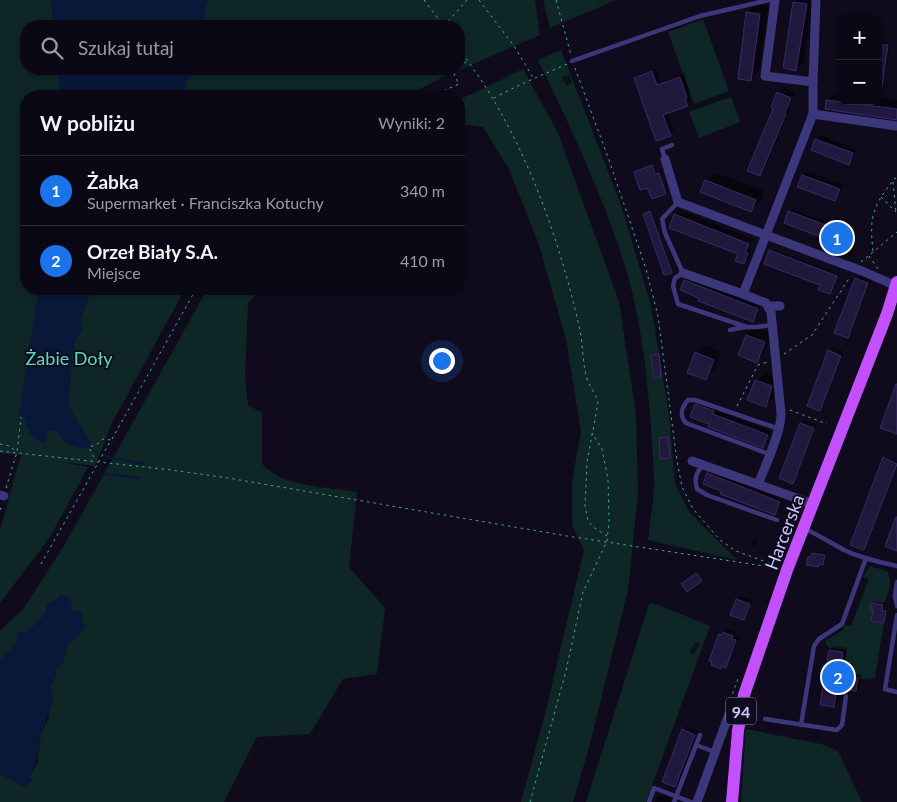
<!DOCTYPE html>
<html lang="pl">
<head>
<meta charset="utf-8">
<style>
  body { margin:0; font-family:Lato,sans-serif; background:#14111e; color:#f1f3f6 }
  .controls { position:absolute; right:15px; top:15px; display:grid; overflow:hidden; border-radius:10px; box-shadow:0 1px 4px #0004 }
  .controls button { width:45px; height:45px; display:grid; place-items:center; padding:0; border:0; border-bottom:1px solid #2b2934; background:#0b0815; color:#f1f3f6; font:25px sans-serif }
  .you { position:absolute; left:441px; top:360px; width:18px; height:18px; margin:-12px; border:4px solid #fff; border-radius:50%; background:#1a73e8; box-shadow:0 0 0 8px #1a73e833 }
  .badge { display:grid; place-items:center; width:32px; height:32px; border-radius:50%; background:#1a73e8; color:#fff; font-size:16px; font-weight:700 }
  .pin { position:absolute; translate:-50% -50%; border:2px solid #fff; box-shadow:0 1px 5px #0006 }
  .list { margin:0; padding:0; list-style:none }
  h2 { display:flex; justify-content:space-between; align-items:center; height:65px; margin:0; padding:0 20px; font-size:21px }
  h2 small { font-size:16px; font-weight:400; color:#9a9aa0 }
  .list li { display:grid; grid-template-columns:32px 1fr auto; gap:15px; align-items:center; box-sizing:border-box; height:70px; padding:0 20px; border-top:1px solid #2b2934 }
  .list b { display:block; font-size:19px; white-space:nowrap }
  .list p { margin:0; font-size:16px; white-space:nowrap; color:#9a9aa0 }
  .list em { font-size:16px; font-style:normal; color:#9a9aa0 }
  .icon { flex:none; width:28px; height:28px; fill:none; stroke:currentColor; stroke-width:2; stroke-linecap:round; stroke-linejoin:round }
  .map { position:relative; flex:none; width:897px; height:802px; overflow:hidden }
  .search { position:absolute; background:#0b0815; box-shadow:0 1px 4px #0004; left:20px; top:20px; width:445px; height:55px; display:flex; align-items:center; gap:12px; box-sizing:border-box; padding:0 18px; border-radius:20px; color:#9a9aa0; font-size:19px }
  .panel { position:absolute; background:#0b0815; box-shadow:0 1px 4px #0004; left:20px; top:90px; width:445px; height:205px; border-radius:20px }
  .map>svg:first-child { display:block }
</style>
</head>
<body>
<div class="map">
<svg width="897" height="802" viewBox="0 0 897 802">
  <rect width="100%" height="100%" fill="#0f0b1c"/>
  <g fill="#0f2626" fill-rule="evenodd">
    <path d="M0,0h535l5,35 -97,42 -37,19h-380v193h159l-73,134 -17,43 -42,-5 35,6 -38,70 -50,66v-73l21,-75 -21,-2zM26,26h433v43h-433z"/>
    <polygon points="543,0 616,0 550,28"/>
    <polygon points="703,19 729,91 694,104 668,32"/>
    <path d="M561,50l60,155 30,101 18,108 6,70 15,29 47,47 -89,-20c2,-18 5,-36 6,-53 0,-24 -2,-48 -4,-72 -4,-52 -11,-106 -27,-156 -23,-69 -53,-134 -85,-199z"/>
    <polygon points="523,69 558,133 619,302 636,414 638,494 628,590 590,744 573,802 521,802 545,714 584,550 572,525 572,481 581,432 566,339 538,242 509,169 483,127 459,124 459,99 470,95"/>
    <polygon points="731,97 740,122 699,138 689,112"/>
    <path d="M209,289h53l-14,14 -3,73 3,29 14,8v51c20,23 66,23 95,28l-8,75 36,41 -8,66 -34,5 -33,55 -53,3 -33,65h-224v-28l25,13 8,-7 -4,-3 8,-13 4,-30 8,-17 2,-31 5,-11 -1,-6 7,-4 5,-21 6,-3 -1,-31 -11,-15 -5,5 -8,3 -3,11 -45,46v-29l24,-23 41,-64 139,-249z"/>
    <path d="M870,566l17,5c7,12 1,23 -4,34l-12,-2 -1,6 3,1 -2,11 13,2 -9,55 -14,1 -18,-3 4,-25 -19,-4 -3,-6 18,-11 2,-5 6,1 18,-47 -6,-2z"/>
    <polygon points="653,603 710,626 646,802 586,802 649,604"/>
    <polygon points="746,729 821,744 838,751 862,802 741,802"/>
  </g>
  <g fill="#091838">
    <polygon points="50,0 208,0 202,26 51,26 53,18"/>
    <polygon points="58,69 193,69 182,96 59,96"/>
    <path d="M41,289h51l-11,29 1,13 -7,12 -3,13 -3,45 3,11 18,29 -2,5 -5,3 -17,-5 -9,-13h-7l-3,3 -1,9c-18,-3 -15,-10 -22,-25l-5,-2 18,-118z"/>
    <path d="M61,595l10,3 1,12 9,2 4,16 -12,13 -6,3 -5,21 -7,4 1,6 -5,11c6,21 -6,31 -10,49 -4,18 -2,25 -12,42l4,3 -8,7 -25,-13v-114l16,-17 2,-11h9l18,-18 3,-11 8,-3z"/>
  </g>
  <g fill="#0007">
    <polygon points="796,0 814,0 804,61 796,69 784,67 794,2"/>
    <polygon points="756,4 768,5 759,71 751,79 748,12"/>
    <polygon points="878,41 890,43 886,72 883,75 878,74"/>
    <polygon points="656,68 660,82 684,73 690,93 689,94 691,101 687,105 667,112 674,131 670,135 635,78 639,74"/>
    <polygon points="569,74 572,83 566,86 562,77"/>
    <polygon points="783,88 795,93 788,109 790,109 764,171 759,175 775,108 772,107 778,92"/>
    <polygon points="836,93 841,93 841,101 878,101 878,98 897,100 897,118 828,101"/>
    <polygon points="820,135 856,149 853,159 849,163 812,150 816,139"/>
    <polygon points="653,165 656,174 660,173 666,193 648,186 636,172"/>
    <polygon points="807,171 843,185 839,196 835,199 803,175"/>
    <polygon points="714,172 764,191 760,202 751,210 706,181"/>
    <polygon points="792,209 833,225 837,220 842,222 841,224 848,227 843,240 841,243 789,212"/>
    <polygon points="680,210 753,239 749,248 752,249 748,258 743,263 739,253 675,215"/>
    <polygon points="651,211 672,271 671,272 644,214"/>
    <polygon points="773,249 838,274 831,291 771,251"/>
    <polygon points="860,275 871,279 851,333 847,337 856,279"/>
    <polygon points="689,277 761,305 757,317 753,321 700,297 685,281"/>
    <polygon points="755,327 772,334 765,353 756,361 747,336"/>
    <polygon points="704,345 721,351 714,370 706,379 696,353"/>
    <polygon points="833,347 844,352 824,405 820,409 829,351"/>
    <polygon points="764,372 780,378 774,397 766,406 756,381"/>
    <polygon points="700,401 717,407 716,410 771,431 767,442 763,446 710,423 696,405"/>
    <polygon points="805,420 817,424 796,478 792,482 801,424"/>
    <polygon points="885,457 897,463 865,548 884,458"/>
    <polygon points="712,470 784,498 779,510 775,514 723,490 708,474"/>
    <polygon points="754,537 758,538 755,547 751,545"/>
    <polygon points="816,551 826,553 825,561 818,566 809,557"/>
    <polygon points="741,596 753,600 747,615 743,619 737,600"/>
    <polygon points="874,602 885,603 884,609 887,609 886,619 883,622 874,609 872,604"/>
    <polygon points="728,629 736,632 735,635 739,636 730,662 726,666 723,665 721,667 720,634"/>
    <polygon points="695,642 700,644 694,655 689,653"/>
    <polygon points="834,646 847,648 843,672 862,675 860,686 856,690 840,687 838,702 834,706 830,650"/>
    <polygon points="687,726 698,731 679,782 675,786 683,730"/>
    <polygon points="661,794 672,799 671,802 655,802"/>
  </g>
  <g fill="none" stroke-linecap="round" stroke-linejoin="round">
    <g stroke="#091838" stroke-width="2.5">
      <polyline points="88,446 96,453"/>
      <polyline points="107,457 144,464"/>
      <polyline points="105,474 140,478"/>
    </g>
  </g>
  <g fill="#21183d" stroke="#382a68">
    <polygon points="793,2 807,4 796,71 783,68"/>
    <polygon points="746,12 760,14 751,81 738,79"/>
    <polygon points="878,44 888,45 882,86 878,86"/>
    <polygon points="652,71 657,85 680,77 687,98 685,99 688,106 663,115 671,136 656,141 634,78"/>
    <polygon points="777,92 791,98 785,113 786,114 760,176 747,171 773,109 771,107"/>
    <polygon points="826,100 897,109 897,120 825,109"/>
    <polygon points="815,139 853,153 849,165 811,150"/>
    <polygon points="652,165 655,174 659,173 666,194 652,199 647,188 640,190 634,172"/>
    <polygon points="802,175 840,189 835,201 797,187"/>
    <polygon points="705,180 756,200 751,212 700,192"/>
    <polygon points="650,211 672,273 664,275 643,214"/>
    <polygon points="788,211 831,227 833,222 840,224 839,227 846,230 841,245 784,223"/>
    <polygon points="674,214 749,244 745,253 748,253 744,264 735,261 738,254 669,228"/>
    <polygon points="769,250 837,276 830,294 818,290 820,285 764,264"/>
    <polygon points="855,278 868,283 848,338 834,333"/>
    <polygon points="684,280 758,309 753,322 698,301 699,298 680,290"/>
    <polygon points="746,335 765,342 757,363 738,355"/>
    <polygon points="828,350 841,356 820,411 807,406"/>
    <polygon points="695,352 714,360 706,380 687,373"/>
    <polygon points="659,354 661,377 654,378 651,355"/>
    <polygon points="755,380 772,386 766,407 747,400"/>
    <polygon points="896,384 897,384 897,434 880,428"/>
    <polygon points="695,404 714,411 713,414 768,435 763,448 708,427 709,424 690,417"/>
    <polygon points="800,423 814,428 793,484 779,478"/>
    <polygon points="668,437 670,458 660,459 659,438"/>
    <polygon points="883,457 897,464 864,550 850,545"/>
    <polygon points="707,473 780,502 775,515 720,494 721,491 703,484"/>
    <polygon points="896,517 897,517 897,551 885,546"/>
    <polygon points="812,553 825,555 823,565 819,564 819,567 806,565 808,557 811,557"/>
    <polygon points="696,573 702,581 687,592 681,584"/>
    <polygon points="736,599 750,604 744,620 730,615"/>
    <polygon points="871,603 883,605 882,611 886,611 884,623 871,621 873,610 870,610"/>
    <polygon points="723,632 733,636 732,639 736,640 726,668 722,666 721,669 711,665 712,662 709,661 719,634 722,635"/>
    <polygon points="829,650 843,652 840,675 858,678 856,691 837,688 834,707 820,705"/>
    <polygon points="682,729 695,735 675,787 662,782"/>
  </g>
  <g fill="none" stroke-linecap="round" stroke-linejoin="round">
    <g stroke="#2eaca8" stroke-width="1" stroke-dasharray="2.5 4" stroke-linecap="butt">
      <polyline points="424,0 443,25"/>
      <polyline points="479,0 514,46 534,79"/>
      <polyline points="556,0 571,55"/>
      <polyline points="444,26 467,0"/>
      <path d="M459,48c8,13 18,25 26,38 46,73 75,157 94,240 4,16 3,33 7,49 2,10 10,18 12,28l-11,59 -2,44 3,15 5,6 14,9"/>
      <polyline points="459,67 466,62"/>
      <polyline points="575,68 609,160 646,269 658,316 677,461 682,487 693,509 720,540 736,551 777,566"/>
      <polyline points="432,96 459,84 454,75 458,69"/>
      <path d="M494,98c24,-13 48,-23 73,-34"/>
      <polyline points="893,182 896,213"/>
      <polyline points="881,197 896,212"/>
      <path d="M873,251c-4,-36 0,-45 22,-73l2,1"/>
      <polyline points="869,256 878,269"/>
      <polyline points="861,262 897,232"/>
      <polyline points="784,354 812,335 850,277"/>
      <polyline points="737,406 758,365 767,362"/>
      <polyline points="790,410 827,424"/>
      <polyline points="112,439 196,289"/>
      <polyline points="0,444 10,446 16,452"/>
      <polyline points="0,451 171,470 228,478 567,536 777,568"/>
      <polyline points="6,488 17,452 21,417"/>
      <polyline points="0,510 2,504"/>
      <polyline points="41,564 111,440 103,439 96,445 89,447 94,458 94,460"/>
      <polyline points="728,706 738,679"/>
      <polyline points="530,802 566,671 583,592 607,541 609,521 608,479 602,449 592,433"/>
    </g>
    <g stroke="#3c377b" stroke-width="4.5">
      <polyline points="572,61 700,16 769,0"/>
      <polyline points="665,159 662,149 672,145"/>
      <polyline points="678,202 662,219 665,233 683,273 675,278 673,286 678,304 747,327 757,327 772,325"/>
      <polyline points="730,330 745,327"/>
      <path d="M769,454l-83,-31c-7,-8 -5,-15 2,-23h7l84,29"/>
      <path d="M703,465c-7,8 -9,13 -6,24l10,6 70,25"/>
      <path d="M805,529c14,6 26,14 39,21 17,8 35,12 53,16"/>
      <polyline points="897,582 895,596 897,606"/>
      <polyline points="897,615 885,689 897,692"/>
      <polyline points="765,719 837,730 842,725 846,696"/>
      <polyline points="801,725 814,646 819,639 842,624 866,558"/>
      <polyline points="696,745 715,752"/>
      <polyline points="649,802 654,788 691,802"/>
      <polyline points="674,802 700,735"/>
    </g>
    <g stroke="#3c377b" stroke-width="9">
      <polyline points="813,82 816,0"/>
      <polyline points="813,114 897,126"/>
      <polyline points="665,159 678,202 862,271 896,286"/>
      <polyline points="683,273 743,294"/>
      <polyline points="769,306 780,306"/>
      <polyline points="692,461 813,504"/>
      <path d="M758,484c7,-17 24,-54 23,-71l-10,-101 -5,-9 -23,-9 70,-180v-32l-48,-6 10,-76"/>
      <polyline points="0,495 4,496"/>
      <polyline points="697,802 729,714"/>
    </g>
    <polyline stroke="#c250fd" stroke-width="12" points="732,802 738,731 744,695 787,570 887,314 897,282"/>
  </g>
  <g text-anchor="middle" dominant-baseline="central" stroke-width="4" stroke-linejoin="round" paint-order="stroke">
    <rect fill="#0f0b1c" stroke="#958fba" stroke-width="1" x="726" y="697.5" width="30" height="27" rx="4"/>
    <g font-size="16" font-weight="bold" fill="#cfc7fe">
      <text x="741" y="711">94</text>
    </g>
    <g font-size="18" fill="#56dcbf" stroke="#0f0b1c">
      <text x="69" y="358">Żabie Doły</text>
    </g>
    <g font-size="18" fill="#cfc7fe" stroke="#0f0b1c">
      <text transform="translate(784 532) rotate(-69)">Harcerska</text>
    </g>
  </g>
</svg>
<div class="controls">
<button>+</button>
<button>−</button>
</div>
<div class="you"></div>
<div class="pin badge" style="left:837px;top:238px">1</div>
<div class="pin badge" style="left:838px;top:677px">2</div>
<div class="search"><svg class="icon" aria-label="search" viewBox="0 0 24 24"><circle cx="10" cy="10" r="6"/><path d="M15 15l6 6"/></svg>Szukaj tutaj</div>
<section class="panel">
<h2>W pobliżu<small>Wyniki: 2</small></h2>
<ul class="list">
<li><span class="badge">1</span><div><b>Żabka</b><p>Supermarket · Franciszka Kotuchy</p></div><em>340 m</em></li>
<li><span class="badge">2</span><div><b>Orzeł Biały S.A.</b><p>Miejsce</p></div><em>410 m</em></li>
</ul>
</section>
</div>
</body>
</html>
